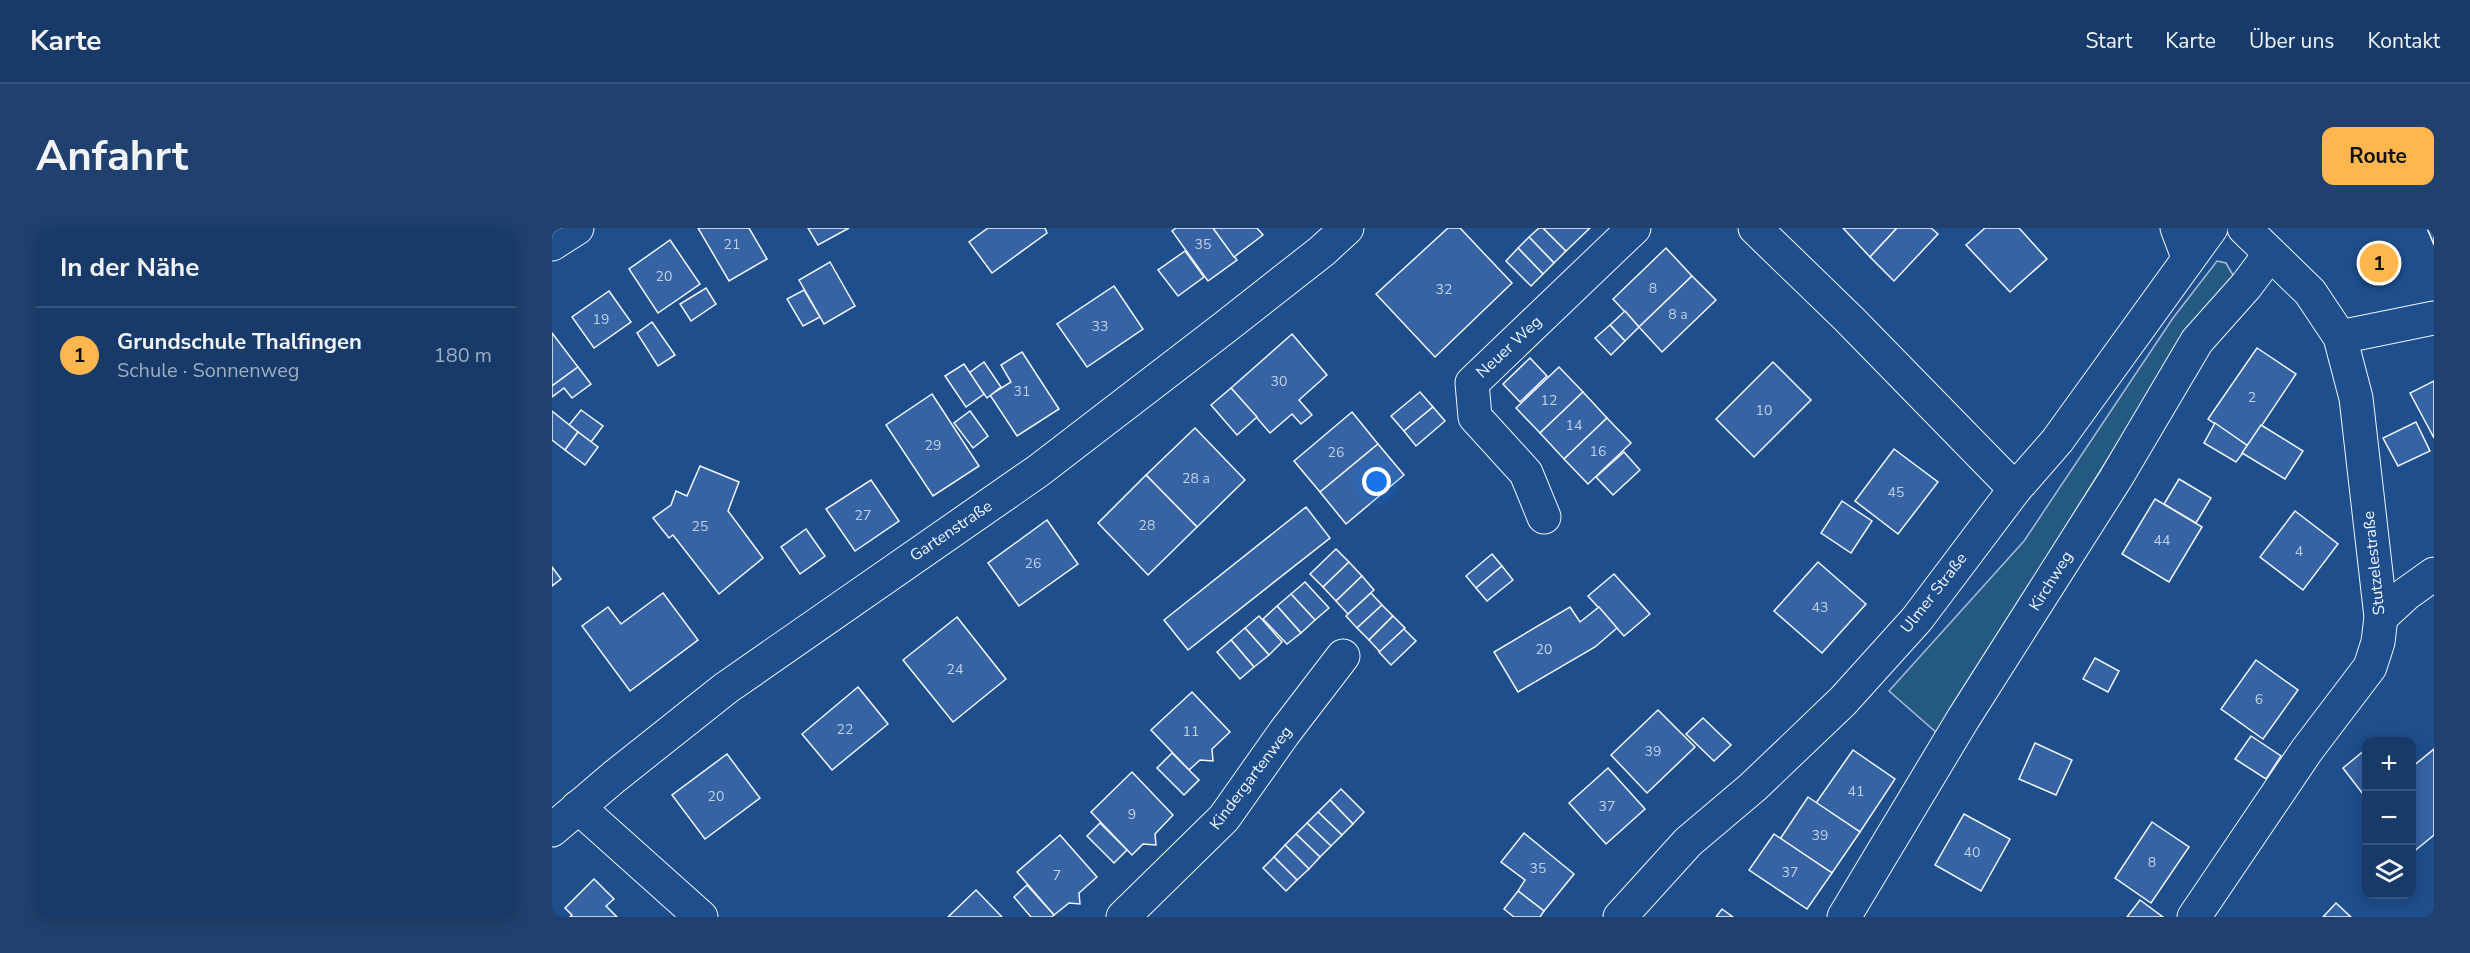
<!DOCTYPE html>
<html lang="de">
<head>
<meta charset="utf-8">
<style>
  body { margin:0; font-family:"Nunito Sans",sans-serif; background:#20416f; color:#f1f3f6 }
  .controls { position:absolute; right:18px; bottom:18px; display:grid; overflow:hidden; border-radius:12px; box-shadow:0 3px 15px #0003 }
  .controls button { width:54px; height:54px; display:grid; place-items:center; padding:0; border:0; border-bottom:2px solid #36547d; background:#173a69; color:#f1f3f6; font:30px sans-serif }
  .you { position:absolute; left:825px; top:254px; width:21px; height:21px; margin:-15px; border:4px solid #fff; border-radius:50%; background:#1a73e8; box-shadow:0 0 0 9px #1a73e833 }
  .badge { display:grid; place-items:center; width:39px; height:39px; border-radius:50%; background:#ffb74d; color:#111; font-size:20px; font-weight:700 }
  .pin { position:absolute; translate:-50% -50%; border:3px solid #fff; box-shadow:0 2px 6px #0006 }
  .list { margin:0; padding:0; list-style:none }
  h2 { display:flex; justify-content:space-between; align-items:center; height:78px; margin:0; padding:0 24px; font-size:26px }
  h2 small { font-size:20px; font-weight:400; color:#9eadc0 }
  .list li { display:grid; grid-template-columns:39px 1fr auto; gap:18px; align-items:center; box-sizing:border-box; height:96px; padding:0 24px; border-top:2px solid #36547d }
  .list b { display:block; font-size:22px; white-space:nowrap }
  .list p { margin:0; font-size:20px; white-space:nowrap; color:#9eadc0 }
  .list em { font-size:20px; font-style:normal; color:#9eadc0 }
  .icon { flex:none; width:33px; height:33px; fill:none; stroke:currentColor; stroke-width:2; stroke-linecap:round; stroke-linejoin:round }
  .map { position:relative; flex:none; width:1882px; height:689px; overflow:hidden; border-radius:12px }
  header { display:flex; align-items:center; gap:36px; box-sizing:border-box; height:84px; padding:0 30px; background:#173a69; border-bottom:2px solid #36547d }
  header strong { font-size:28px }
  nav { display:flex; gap:33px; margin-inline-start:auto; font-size:21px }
  .intro { display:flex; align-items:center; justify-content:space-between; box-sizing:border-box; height:144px; padding:0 36px }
  h1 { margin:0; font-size:42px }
  .button { padding:15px 27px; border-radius:12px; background:#ffb74d; color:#111; font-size:21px; font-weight:700 }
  main { display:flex; gap:36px; padding:0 36px }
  aside { flex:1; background:#173a69; border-radius:12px; box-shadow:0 3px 15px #0003 }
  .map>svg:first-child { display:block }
</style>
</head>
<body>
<header>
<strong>Karte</strong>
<nav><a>Start</a><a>Karte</a><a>Über uns</a><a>Kontakt</a></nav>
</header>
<div class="intro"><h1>Anfahrt</h1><a class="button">Route</a></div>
<main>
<aside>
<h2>In der Nähe<small></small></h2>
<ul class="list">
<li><span class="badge">1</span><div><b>Grundschule Thalfingen</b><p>Schule · Sonnenweg</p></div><em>180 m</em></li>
</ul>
</aside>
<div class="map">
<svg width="1882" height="689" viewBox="0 0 1882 689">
  <rect width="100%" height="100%" fill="#1f4e8c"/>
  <polygon fill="#245a82" stroke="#a8bbd7" stroke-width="1.5" points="1665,33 1674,35 1681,47 1675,64 1634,105 1385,505 1337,463 1472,313 1621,90"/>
  <g fill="#3563a3" stroke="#f2f6ff" stroke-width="1.5">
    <polygon points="146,0 197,0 215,31 177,53"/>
    <polygon points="256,0 297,0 266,17"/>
    <polygon points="436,0 493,0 495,5 440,45 417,14"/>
    <polygon points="624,0 661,0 685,32 656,53 620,3"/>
    <polygon points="661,0 705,0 711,7 682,29"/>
    <polygon points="896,0 908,0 960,55 883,129 824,66"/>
    <polygon points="987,0 991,0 1014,23 1002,35 977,9"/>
    <polygon points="991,0 1038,0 1014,23"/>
    <polygon points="1291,0 1345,0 1318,29"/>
    <polygon points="1345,0 1379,0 1386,6 1342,53 1318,29"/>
    <polygon points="1433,0 1467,0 1495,31 1458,64 1414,17"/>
    <polygon points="1875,0 1882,0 1882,17"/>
    <polygon points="977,9 1002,35 991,46 966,20"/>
    <polygon points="118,12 148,56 106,85 77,41"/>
    <polygon points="966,20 991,46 979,58 954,33"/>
    <polygon points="1114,20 1140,48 1087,99 1061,71"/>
    <polygon points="633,23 652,49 626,68 606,42"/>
    <polygon points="278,34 303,78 272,96 247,52"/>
    <polygon points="1140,48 1164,72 1110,124 1087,99"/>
    <polygon points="562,58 591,101 535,139 505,96"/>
    <polygon points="154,60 164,76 139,93 128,76"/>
    <polygon points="252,62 268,89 251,98 235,71"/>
    <polygon points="57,63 79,94 42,120 20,89"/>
    <polygon points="1073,83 1087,99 1073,113 1058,97"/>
    <polygon points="100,94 123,127 106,138 85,105"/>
    <polygon points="1058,97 1073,113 1059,127 1043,110"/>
    <polygon points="0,105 26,139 0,158"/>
    <polygon points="740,106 775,147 747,172 760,187 749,196 740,186 718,205 679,160"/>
    <polygon points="1705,120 1744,146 1696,218 1656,191"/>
    <polygon points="470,124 507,181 465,208 438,167 459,154 449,137"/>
    <polygon points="978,130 995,148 968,174 951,156"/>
    <polygon points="432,134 449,159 435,170 417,145"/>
    <polygon points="1221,134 1259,172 1202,229 1164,191"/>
    <polygon points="412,136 432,166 414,179 393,148"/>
    <polygon points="26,139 39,156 20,170 12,160 0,169 0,158"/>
    <polygon points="1007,139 1031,164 988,205 964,180"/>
    <polygon points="1882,153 1882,210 1858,165"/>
    <polygon points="679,160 705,189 685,207 659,177"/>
    <polygon points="868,164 881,179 852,203 839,188"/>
    <polygon points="1031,164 1055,190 1012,231 988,205"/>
    <polygon points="380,166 427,238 381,268 334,197"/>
    <polygon points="881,179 893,193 864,218 852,203"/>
    <polygon points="29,182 51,198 39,214 17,197"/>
    <polygon points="0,183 26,204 13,222 0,212"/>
    <polygon points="418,183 436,208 421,220 402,195"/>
    <polygon points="800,184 826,216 768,264 742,233"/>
    <polygon points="1055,190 1079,215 1036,256 1012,231"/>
    <polygon points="1864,194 1878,223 1846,238 1831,210"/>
    <polygon points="1663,195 1696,218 1684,234 1652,215"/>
    <polygon points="1709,197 1751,223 1733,251 1690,225"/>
    <polygon points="643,200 693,252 645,299 594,247"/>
    <polygon points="26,204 46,219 33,237 13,222"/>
    <polygon points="826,216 852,247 794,296 768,264"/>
    <polygon points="1342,221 1386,254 1346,306 1303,273"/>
    <polygon points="1072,224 1088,242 1061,267 1044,249"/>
    <polygon points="148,238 187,254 176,283 211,330 167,366 121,307 117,310 101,290 119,277 124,263 135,268"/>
    <polygon points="594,247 645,299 596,347 546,295"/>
    <polygon points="1627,251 1659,270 1644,295 1612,276"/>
    <polygon points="319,252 347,293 303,323 274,281"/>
    <polygon points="1603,271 1650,299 1617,354 1570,326"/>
    <polygon points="1290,273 1320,293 1299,325 1269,305"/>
    <polygon points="754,279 778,310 636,422 612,392"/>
    <polygon points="1743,283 1786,316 1751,362 1708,329"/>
    <polygon points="495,292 526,336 467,378 436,335"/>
    <polygon points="254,301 273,328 248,346 229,319"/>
    <polygon points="784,321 797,334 771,359 758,346"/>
    <polygon points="940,326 950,338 924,360 914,348"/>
    <polygon points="797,334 810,348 784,373 771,359"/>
    <polygon points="1266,334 1314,376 1270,425 1222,383"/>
    <polygon points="950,338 961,352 935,373 924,360"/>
    <polygon points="0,339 9,351 0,358"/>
    <polygon points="1062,346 1098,386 1072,408 1036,368"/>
    <polygon points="810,348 822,362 796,386 784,373"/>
    <polygon points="753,354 777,380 763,392 739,366"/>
    <polygon points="111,365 146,412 78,463 30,398 56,379 69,396"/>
    <polygon points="819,365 830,377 805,400 794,388"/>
    <polygon points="739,366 763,392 749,405 725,378"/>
    <polygon points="830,377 841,388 817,412 805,400"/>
    <polygon points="725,378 749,405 735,416 711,391"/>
    <polygon points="1018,379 1028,394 1047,379 1065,400 1043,419 966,464 942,424"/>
    <polygon points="707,388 730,414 717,427 693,400"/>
    <polygon points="841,388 853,400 828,424 817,412"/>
    <polygon points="405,389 454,451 401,494 351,432"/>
    <polygon points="693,400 717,427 702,439 679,412"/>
    <polygon points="852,401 864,413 839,437 827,424"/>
    <polygon points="679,412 702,439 688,451 665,424"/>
    <polygon points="1543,430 1567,443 1556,464 1531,451"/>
    <polygon points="1704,432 1746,462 1711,511 1669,481"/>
    <polygon points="306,459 336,496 280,542 250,506"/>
    <polygon points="640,464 678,504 660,521 661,533 648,532 637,542 599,502"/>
    <polygon points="1106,482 1143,519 1095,565 1059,527"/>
    <polygon points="1151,490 1179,517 1162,533 1134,506"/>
    <polygon points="1699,508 1729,528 1714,551 1683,531"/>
    <polygon points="1483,515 1520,532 1504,567 1467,551"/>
    <polygon points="1814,521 1814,570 1791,540"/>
    <polygon points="1882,521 1882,607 1860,625 1860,539"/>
    <polygon points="1301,522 1343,551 1308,604 1264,575"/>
    <polygon points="620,525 647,552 632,567 605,540"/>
    <polygon points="175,526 208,570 153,611 120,567"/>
    <polygon points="1056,540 1093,581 1054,616 1017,575"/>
    <polygon points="580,544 621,587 603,606 604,617 591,616 580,627 539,584"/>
    <polygon points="789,561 812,584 801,596 778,572"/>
    <polygon points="1256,569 1308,604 1280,645 1228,611"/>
    <polygon points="778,572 801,596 790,607 766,584"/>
    <polygon points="766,584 790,607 779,618 755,595"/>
    <polygon points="1412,586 1458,611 1429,663 1383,637"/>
    <polygon points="1600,594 1637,619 1599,675 1563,650"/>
    <polygon points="548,595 575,622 562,635 535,608"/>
    <polygon points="755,595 779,618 768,629 744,606"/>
    <polygon points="972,605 1022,646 992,683 966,663 973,652 949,634"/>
    <polygon points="744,606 768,629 757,641 733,617"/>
    <polygon points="1222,606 1280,645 1255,681 1197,642"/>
    <polygon points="508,607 545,649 527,665 528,676 517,675 502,687 465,644"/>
    <polygon points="733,617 757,641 745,652 722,629"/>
    <polygon points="722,629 745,652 734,663 711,640"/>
    <polygon points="42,651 62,671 54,678 65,689 18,689 20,687 13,680"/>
    <polygon points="475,657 502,687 499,689 479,689 462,669"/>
    <polygon points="424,662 450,689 396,689"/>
    <polygon points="966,663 992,683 988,689 962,689 952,681"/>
    <polygon points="1588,672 1611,689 1575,689"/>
    <polygon points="1784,675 1799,689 1771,689"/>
    <polygon points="1170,681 1181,689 1164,689"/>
  </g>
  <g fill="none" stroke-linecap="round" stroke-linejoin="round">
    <g stroke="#f2f6ff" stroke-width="35">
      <g id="minor">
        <polyline points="1203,0 1297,91 1463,261"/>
        <polyline points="1625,0 1636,29"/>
        <polyline points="0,16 25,0"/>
        <polyline points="1788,109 1882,90"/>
        <polyline points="992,289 974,245 923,189 920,155 1082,0"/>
        <polyline points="1829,389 1854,366 1882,346"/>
        <polyline points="26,579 149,689"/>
        <polyline points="0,602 62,549 174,460 486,243 672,100 770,23 795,0"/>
        <polyline points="571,689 672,590 732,505 791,428"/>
        <polyline points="1068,689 1136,614 1201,559 1291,473 1365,391 1463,261 1505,213 1659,0"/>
        <polyline points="1292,689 1411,491 1564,250 1645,113 1694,58 1718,26"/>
        <polyline points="1642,689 1755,522 1818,439 1826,414 1829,389 1804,170 1788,109 1758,64 1692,0"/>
      </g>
    </g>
    <use href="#minor" stroke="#1f4e8c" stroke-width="33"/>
  </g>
  <g text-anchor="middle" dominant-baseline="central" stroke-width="4.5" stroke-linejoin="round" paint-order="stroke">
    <g font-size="14" fill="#c3d1e8">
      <text x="180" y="16">21</text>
      <text x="651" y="16">35</text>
      <text x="112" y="48">20</text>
      <text x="1101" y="60">8</text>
      <text x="892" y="61">32</text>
      <text x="1126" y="86">8 a</text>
      <text x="49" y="91">19</text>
      <text x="548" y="98">33</text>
      <text x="727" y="153">30</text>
      <text x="470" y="163">31</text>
      <text x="1700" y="169">2</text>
      <text x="997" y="172">12</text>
      <text x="1212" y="182">10</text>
      <text x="1022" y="197">14</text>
      <text x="381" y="217">29</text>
      <text x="1046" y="223">16</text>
      <text x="784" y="224">26</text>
      <text x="644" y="250">28 a</text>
      <text x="1344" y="264">45</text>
      <text x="311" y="287">27</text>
      <text x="595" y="297">28</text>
      <text x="148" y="298">25</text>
      <text x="1610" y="312">44</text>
      <text x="1747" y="323">4</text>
      <text x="481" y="335">26</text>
      <text x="1268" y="379">43</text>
      <text x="992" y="421">20</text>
      <text x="403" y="441">24</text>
      <text x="1707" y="471">6</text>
      <text x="293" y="501">22</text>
      <text x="639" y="503">11</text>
      <text x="1101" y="523">39</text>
      <text x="1304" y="563">41</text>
      <text x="164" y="568">20</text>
      <text x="1055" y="578">37</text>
      <text x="580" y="586">9</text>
      <text x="1268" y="607">39</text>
      <text x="1420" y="624">40</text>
      <text x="1600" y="634">8</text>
      <text x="986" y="640">35</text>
      <text x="1238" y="644">37</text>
      <text x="505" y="647">7</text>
    </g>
    <g font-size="16" fill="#f2f6ff" stroke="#1f4e8c">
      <text transform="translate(957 119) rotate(-43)">Neuer Weg</text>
      <text transform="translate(399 303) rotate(-34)">Gartenstraße</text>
      <text transform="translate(1822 335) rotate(-96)">Stutzelestraße</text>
      <text transform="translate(1499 353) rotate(-58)">Kirchweg</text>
      <text transform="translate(1382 365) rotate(-52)">Ulmer Straße</text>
      <text transform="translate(699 550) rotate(-53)">Kindergartenweg</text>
    </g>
  </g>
</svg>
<div class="controls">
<button>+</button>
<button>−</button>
<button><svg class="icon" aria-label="layers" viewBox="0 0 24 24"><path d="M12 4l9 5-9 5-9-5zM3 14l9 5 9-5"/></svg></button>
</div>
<div class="you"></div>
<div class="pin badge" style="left:1827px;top:35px">1</div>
</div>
</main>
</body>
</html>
